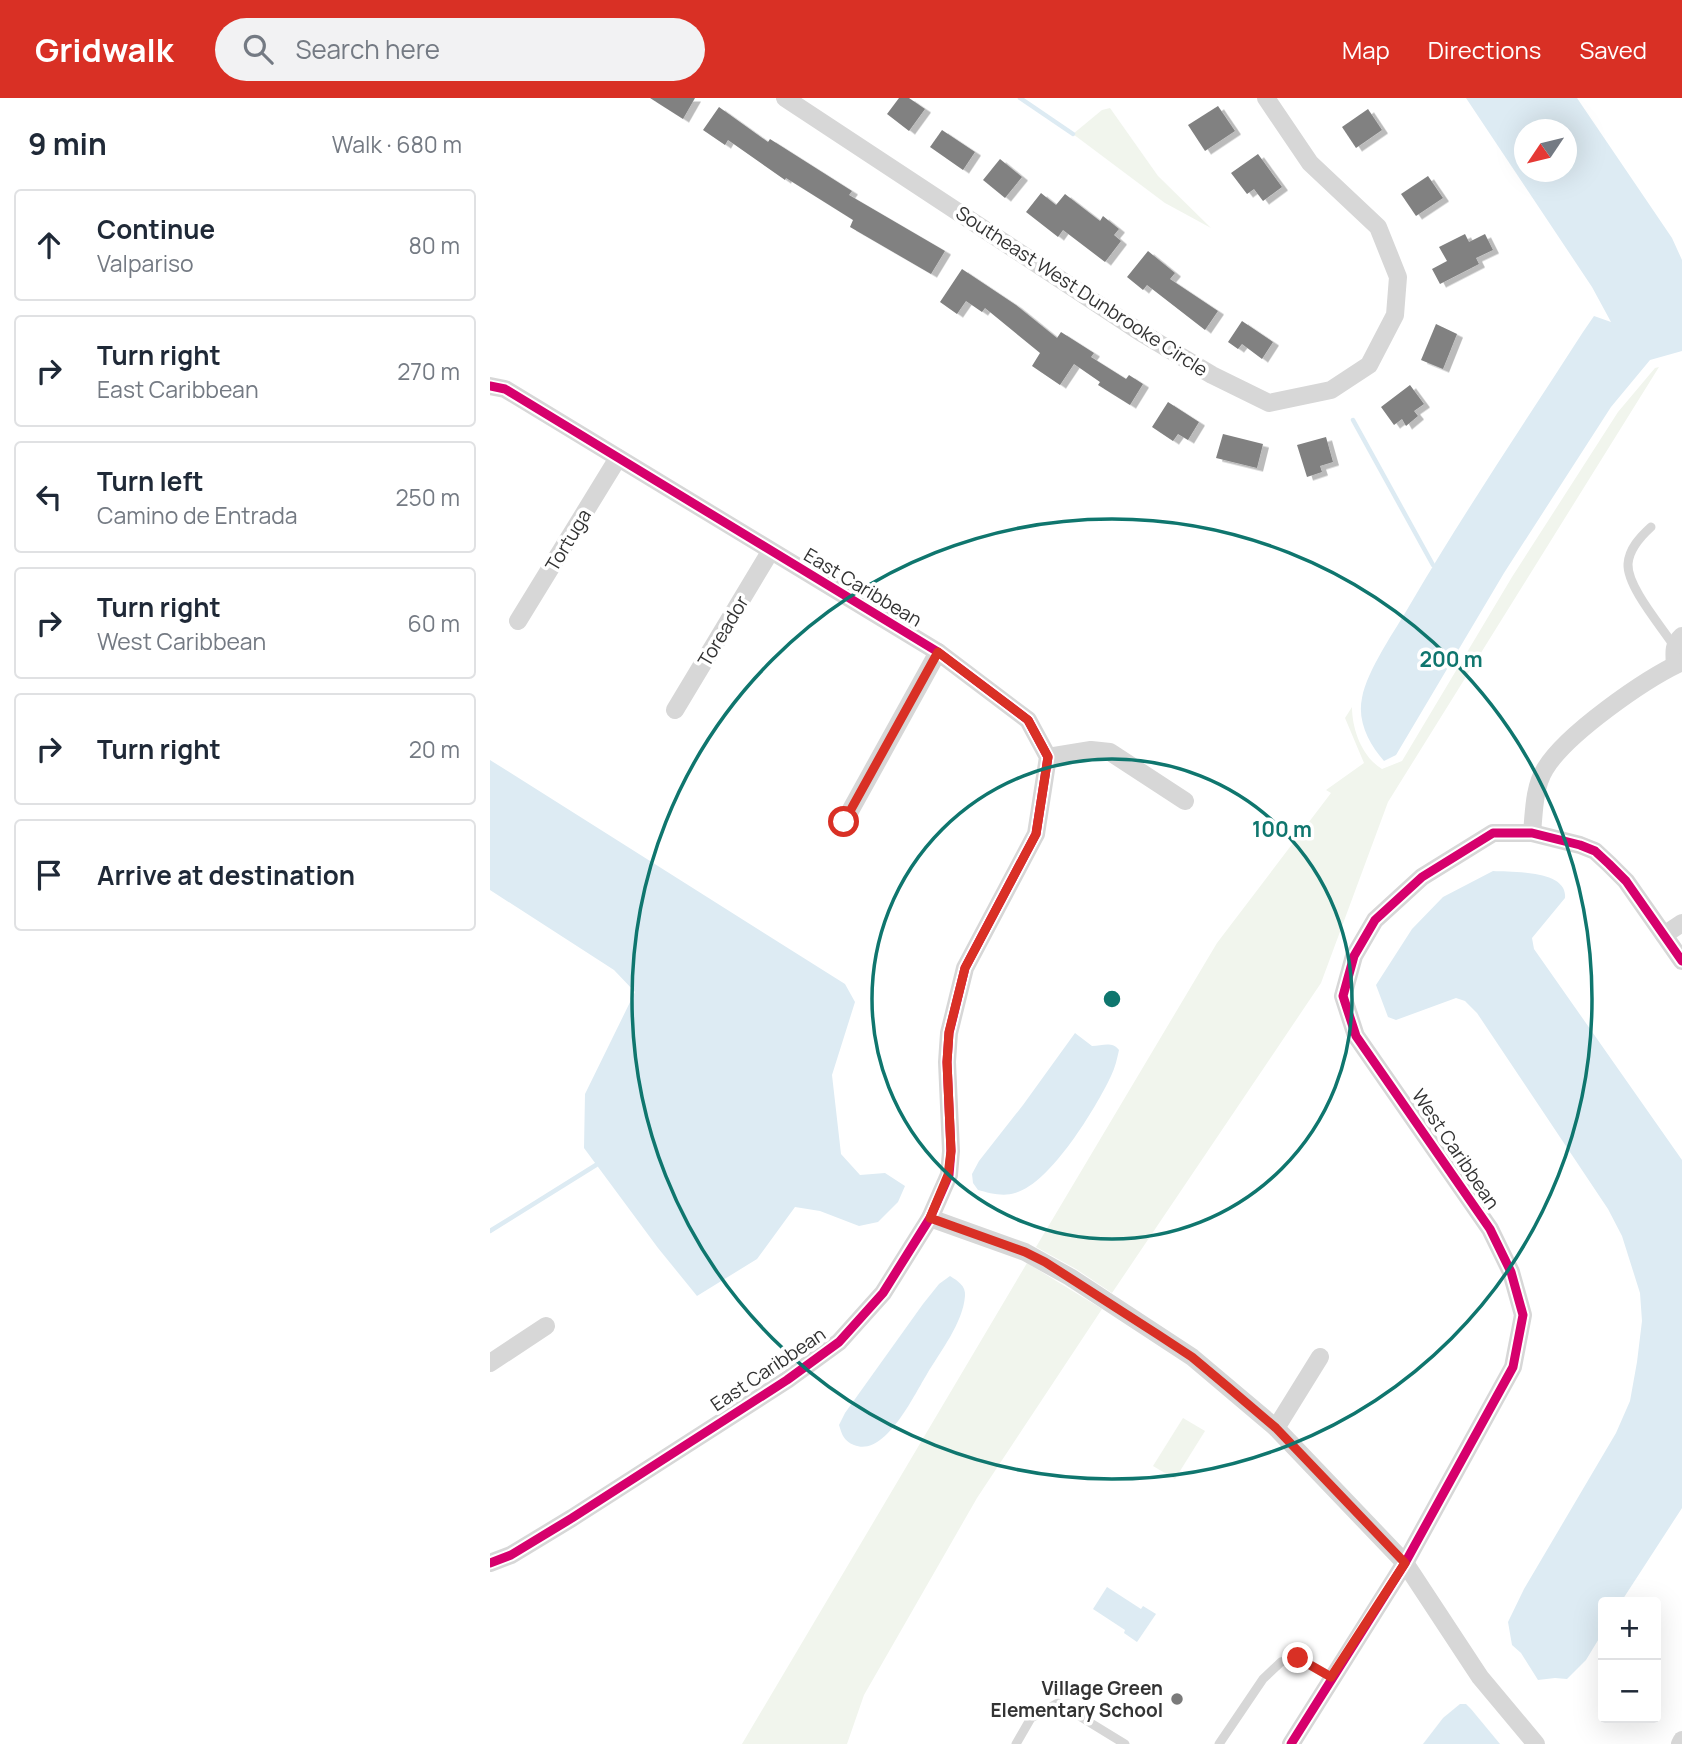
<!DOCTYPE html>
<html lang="en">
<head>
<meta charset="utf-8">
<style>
  body { margin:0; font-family:Manrope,sans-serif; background:#f2f2f3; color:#1f2937 }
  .controls { position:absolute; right:21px; bottom:21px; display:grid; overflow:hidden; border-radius:7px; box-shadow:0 7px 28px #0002 }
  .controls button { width:63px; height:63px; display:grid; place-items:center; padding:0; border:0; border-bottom:2px solid #e0e1e3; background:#fff; color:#1f2937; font:35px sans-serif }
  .compass { position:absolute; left:1024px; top:21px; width:63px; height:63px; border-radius:50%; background:#fff; box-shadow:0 7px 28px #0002; rotate:235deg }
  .stop { position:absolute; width:21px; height:21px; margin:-16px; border:5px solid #d93025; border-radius:50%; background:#fff }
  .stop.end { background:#d93025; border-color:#fff; box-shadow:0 2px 7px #0008 }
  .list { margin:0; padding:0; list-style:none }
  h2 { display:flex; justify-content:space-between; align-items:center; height:91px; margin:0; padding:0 28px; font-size:30px }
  h2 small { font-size:23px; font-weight:400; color:#747a83 }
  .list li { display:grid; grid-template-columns:46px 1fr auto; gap:21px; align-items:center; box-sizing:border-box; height:112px; margin:0 14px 14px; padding:0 14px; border:2px solid #e0e1e3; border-radius:7px }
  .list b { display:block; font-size:26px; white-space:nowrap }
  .list p { margin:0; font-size:23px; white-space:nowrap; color:#747a83 }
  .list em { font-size:23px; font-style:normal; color:#747a83 }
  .icon { flex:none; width:38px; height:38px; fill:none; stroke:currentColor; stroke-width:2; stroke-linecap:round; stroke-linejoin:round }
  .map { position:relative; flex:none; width:1192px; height:1646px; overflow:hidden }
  header { display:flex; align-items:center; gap:42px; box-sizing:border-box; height:98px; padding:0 35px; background:#d93025; color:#fff }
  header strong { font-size:33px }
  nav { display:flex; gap:38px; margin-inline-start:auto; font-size:24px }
  .search { width:490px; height:63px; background:#f2f2f3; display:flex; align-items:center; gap:18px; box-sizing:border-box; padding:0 24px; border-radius:38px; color:#747a83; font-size:26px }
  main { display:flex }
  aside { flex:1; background:#fff }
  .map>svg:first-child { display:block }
</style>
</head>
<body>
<header>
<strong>Gridwalk</strong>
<div class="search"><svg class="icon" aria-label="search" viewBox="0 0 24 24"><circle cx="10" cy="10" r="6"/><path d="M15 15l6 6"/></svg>Search here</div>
<nav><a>Map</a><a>Directions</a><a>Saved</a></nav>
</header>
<main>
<aside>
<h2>9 min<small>Walk · 680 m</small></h2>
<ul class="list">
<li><svg class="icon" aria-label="ahead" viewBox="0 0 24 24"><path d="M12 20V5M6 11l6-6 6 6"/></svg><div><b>Continue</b><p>Valpariso</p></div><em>80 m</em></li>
<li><svg class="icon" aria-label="right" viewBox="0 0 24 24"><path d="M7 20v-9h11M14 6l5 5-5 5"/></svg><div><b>Turn right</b><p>East Caribbean</p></div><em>270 m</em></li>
<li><svg class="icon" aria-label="left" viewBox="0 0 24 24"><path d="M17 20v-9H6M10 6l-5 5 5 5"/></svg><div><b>Turn left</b><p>Camino de Entrada</p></div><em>250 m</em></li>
<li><svg class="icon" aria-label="right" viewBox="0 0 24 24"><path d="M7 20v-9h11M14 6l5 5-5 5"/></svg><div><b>Turn right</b><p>West Caribbean</p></div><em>60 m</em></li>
<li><svg class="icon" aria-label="right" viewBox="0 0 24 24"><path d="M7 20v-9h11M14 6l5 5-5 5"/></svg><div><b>Turn right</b></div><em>20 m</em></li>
<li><svg class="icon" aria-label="arrive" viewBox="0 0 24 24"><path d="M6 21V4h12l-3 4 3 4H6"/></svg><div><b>Arrive at destination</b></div></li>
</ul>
</aside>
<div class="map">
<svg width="1192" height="1646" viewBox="0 0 1192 1646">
  <defs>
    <filter id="shadow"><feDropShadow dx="6" dy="3.5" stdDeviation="0" flood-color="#0004"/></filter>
  </defs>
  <rect width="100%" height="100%" fill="#fff"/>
  <g fill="#f1f5ed">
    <polygon points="620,10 668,78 721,130 675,105 583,36 612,12"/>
    <path d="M1169,269l-271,435 -67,181 -209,310 -36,-24 -40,-22 181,-304 114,-150 -5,-3 38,-27 -19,-45 7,-11c0,22 10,50 30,62l20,-8 110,-184 106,-165 37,-44z"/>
    <polygon points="537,1165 612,1211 487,1400 374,1597 357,1646 252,1646"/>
    <polygon points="693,1320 715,1333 685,1381 663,1368"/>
  </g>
  <g fill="#ddebf3" fill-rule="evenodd">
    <path d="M976,0h111l95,140 10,22v91l-32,9 -39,47 -107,166 -108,182 -12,6c-15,-17 -27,-40 -22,-63 5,-28 34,-69 49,-95 54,-92 114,-181 172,-271l11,-16 17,6 -19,-35zM1034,32h42v42h-42z"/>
    <polygon points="0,662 355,886 365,904 342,977 351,1056 370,1077 395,1075 415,1088 408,1104 388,1124 369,1128 330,1113 305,1109 267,1161 207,1198 168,1150 94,1050 95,996 145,894 124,872 0,792"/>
    <path d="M1003,773c20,1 75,-1 72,27l-33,40 2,11 148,211v348l-61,94h-18v30l-17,28 -19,19 -12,-1 -17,2 -17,-27 -9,-8 -4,-23 16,-33 92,-156 14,-32 7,-39 5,-41 -2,-28 -18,-57 -14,-27 -131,-196 -12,-12 -9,-3 -60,22 -8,-3 -12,-32 36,-56 31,-32z"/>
    <path d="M585,935l17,13c10,0 20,-5 27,4 -2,9 -4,18 -8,26 -15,32 -61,108 -96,117 -12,4 -26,0 -37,-3l-5,-7 -1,-9 7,-13 44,-56z"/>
    <path d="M460,1178c8,5 16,10 15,20 -2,27 -25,56 -38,78 -13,21 -42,84 -73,71 -10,-4 -12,-10 -15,-20l6,-12 78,-109 16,-20z"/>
    <polygon points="617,1489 651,1511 653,1508 666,1516 647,1544 634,1535 635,1532 603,1511"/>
    <polygon points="970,1606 976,1606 981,1611 1010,1646 933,1646 953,1620"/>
  </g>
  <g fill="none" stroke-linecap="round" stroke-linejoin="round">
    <g stroke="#ddebf3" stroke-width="4.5">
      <polyline points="530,0 583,36"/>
      <polyline points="863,322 943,467"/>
      <polyline points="0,1133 106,1067"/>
    </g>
  </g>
  <g fill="#818181" filter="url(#shadow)">
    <polygon points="160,0 205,0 193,21"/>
    <polygon points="409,0 419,0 435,11 419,33 397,16"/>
    <polygon points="728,8 745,33 715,53 698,27"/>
    <polygon points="229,9 278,44 280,41 362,93 359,97 455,153 441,176 360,129 363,122 296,80 295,82 238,42 235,47 213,32"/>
    <polygon points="878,11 892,32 866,50 852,29"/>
    <polygon points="452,32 485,54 473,72 440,49"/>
    <polygon points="768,56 792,89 773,103 764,91 757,96 741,75"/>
    <polygon points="510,61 532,79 515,100 493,82"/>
    <polygon points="938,78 953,100 926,118 911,96"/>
    <polygon points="551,95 566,107 575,96 610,123 613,118 629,131 624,137 631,143 615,164 573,132 568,139 536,114"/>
    <polygon points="975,136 979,144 995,136 1003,152 986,160 989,166 950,186 942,171 957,163 949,149"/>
    <polygon points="658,153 685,175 680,181 728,213 715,232 657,187 653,192 637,179"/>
    <polygon points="472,171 526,207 567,240 571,234 604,255 601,259 636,281 639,277 653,286 640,307 608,287 610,284 584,266 570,287 542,268 550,255 495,210 492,214 476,203 467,216 450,204"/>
    <polygon points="752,223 783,244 772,261 752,246 748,251 738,244"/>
    <polygon points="946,226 967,236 953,271 931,262"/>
    <polygon points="920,287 934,306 924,313 928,318 916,328 912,321 904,327 891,309"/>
    <polygon points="678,304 709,324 698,342 688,336 683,343 662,329"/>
    <polygon points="733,336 773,346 767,370 726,360"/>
    <polygon points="836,339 843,364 830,368 832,374 817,379 807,347"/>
  </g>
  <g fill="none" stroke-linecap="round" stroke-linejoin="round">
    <g stroke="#d7d7d7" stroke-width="9">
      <path d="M1161,429c-11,10 -22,22 -23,37 -1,23 34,63 46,82"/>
      <polyline points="526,1646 541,1620 568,1605 635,1646"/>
      <polyline points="729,1646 773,1581 791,1564 808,1560 841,1579"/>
    </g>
    <g stroke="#d7d7d7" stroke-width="18">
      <polyline points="295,0 650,234 722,277 779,305 841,292 879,267 905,217 908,179 888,129 820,65 776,0"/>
      <polyline points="0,288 15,291 448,554 538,622 558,659 546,736 475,870 459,935 457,964 461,1053 459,1077 440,1120 393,1195 349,1244 297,1282 82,1420 21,1457 0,1465"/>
      <polyline points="28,523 128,360"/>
      <path d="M1185,567c-1,-12 -2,-21 7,-29"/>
      <polyline points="185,612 280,454"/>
      <polyline points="558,659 601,652 620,654 695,703"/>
      <polyline points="354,724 448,554"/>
      <path d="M1042,735c2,-21 2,-46 13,-64 21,-35 100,-90 137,-107"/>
      <polyline points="1174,837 1192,825"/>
      <polyline points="440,1120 535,1154 580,1179 702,1259 786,1330 915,1465 990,1579 1046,1646"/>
      <polyline points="0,1265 56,1228"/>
      <polyline points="786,1330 830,1259"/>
      <polyline points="801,1646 915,1465 1023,1269 1033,1217 1021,1174 1000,1131 866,938 853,898 864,858 885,822 932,779 1003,735 1042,735 1090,747 1105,753 1119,766 1136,783 1192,863"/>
      <polyline points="1190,1646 1192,1642"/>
    </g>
    <g stroke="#fff" stroke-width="13">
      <g id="cycleway">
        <polyline points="0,288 15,291 448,554 538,622 558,659 546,736 475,870 459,935 457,964 461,1053 459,1077 440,1120 393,1195 349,1244 297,1282 82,1420 21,1457 0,1465"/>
        <polyline points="801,1646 915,1465 1023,1269 1033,1217 1021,1174 1000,1131 866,938 853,898 864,858 885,822 932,779 1003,735 1042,735 1090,747 1105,753 1119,766 1136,783 1192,863"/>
      </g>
    </g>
    <use href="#cycleway" stroke="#d6006c" stroke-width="9"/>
  </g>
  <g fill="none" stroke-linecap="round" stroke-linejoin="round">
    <polyline stroke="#d93025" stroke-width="9" points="354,724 448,554 538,622 558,659 546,736 475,870 459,934 457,964 461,1053 458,1077 440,1120 535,1154 555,1164 667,1236 702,1259 739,1290 786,1330 915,1465 841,1579 808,1560"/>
  </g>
  <g fill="none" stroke="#0f766e" stroke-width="3.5">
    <circle cx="622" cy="901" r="240"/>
    <circle cx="622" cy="901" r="480"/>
  </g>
  <circle fill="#7a7a7a" stroke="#fff" stroke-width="2.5" cx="687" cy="1601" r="7"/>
  <g text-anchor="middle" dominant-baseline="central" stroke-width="7" stroke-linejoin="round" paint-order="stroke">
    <g font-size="19" fill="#333" stroke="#fff">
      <text transform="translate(592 193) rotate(33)">Southeast West Dunbrooke Circle</text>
      <text transform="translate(78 442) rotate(-59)">Tortuga</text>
      <text transform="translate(373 489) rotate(31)">East Caribbean</text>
      <text transform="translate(233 533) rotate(-59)">Toreador</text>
      <text transform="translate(966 1051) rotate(56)">West Caribbean</text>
      <text transform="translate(278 1271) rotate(-34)">East Caribbean</text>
    </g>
    <g font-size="19" font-weight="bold" fill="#333" stroke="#fff" text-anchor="end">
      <text x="673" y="1590">Village Green<tspan x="673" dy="22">Elementary School</tspan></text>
    </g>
  </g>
  <circle cx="622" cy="901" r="10" fill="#0f766e" stroke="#fff" stroke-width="3.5"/>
  <g font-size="21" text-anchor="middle" font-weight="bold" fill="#0f766e" stroke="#fff" stroke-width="7" stroke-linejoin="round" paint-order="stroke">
    <text x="961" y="569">200 m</text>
    <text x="792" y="739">100 m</text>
  </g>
</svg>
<div class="controls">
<button>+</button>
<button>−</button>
</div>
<svg class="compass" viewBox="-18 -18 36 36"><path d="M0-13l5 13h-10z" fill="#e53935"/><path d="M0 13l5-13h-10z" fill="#747a83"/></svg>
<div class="stop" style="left:354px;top:724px"></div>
<div class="stop end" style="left:808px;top:1560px"></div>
</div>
</main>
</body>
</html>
